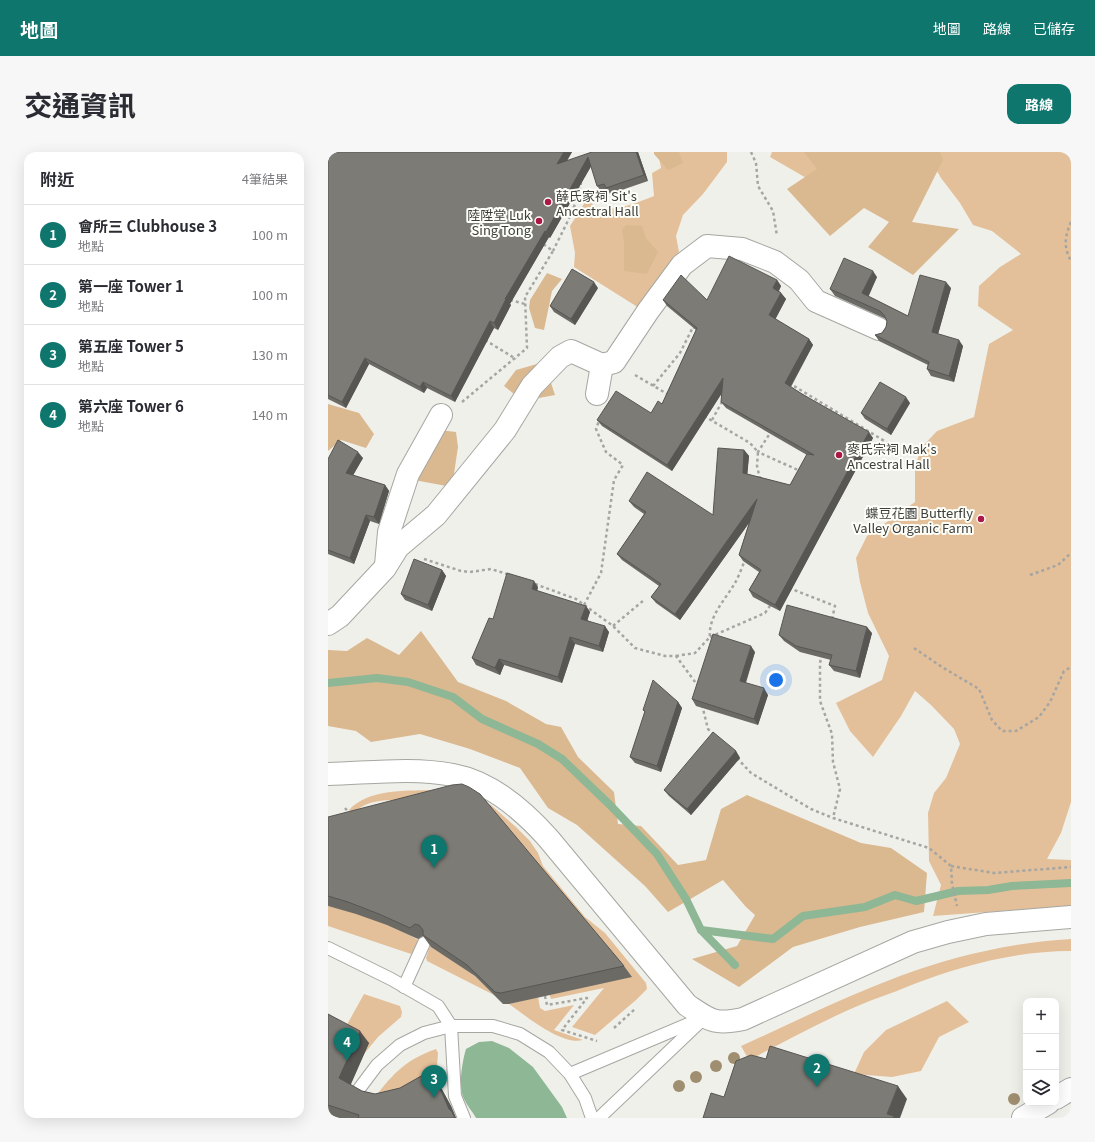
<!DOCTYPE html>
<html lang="zh-TW">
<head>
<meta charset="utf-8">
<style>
  body { margin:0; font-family:Georgia,"Noto Sans TC",serif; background:#f7f7f7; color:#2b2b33 }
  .controls { position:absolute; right:12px; bottom:12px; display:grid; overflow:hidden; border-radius:8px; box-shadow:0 4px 16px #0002 }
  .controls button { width:36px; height:36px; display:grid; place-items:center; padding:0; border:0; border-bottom:1px solid #e1e1e2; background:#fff; color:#2b2b33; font:20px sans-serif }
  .you { position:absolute; left:448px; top:528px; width:14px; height:14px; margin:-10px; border:3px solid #fff; border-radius:50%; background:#1a73e8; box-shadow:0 0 0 6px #1a73e833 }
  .badge { display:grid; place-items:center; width:26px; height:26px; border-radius:50%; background:#0f766e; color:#fff; font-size:13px; font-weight:700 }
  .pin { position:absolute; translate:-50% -33px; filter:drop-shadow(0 1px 2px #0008) }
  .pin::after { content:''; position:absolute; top:21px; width:14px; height:12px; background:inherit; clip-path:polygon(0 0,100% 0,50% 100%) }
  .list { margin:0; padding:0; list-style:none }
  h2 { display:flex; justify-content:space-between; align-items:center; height:52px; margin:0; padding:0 16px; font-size:17px }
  h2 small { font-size:13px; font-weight:400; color:#7c7c81 }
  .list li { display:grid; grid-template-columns:26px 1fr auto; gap:12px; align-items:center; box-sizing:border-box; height:60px; padding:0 16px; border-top:1px solid #e1e1e2 }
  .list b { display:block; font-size:15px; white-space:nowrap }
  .list p { margin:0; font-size:13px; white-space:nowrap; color:#7c7c81 }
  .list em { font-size:13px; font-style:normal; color:#7c7c81 }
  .icon { flex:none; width:22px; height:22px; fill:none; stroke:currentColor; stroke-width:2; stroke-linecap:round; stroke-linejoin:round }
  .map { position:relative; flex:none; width:743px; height:966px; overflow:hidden; border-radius:12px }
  header { display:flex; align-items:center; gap:24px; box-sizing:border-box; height:56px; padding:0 20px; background:#0f766e; color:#fff }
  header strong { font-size:19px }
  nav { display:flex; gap:22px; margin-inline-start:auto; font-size:14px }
  .intro { display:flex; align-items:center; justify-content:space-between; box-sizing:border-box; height:96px; padding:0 24px }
  h1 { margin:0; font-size:28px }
  .button { padding:10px 18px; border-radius:12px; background:#0f766e; color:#fff; font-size:14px; font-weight:700 }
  main { display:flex; gap:24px; padding:0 24px }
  aside { flex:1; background:#fff; border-radius:12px; box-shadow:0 4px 16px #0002 }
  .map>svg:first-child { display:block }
</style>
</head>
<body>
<header>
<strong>地圖</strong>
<nav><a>地圖</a><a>路線</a><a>已儲存</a></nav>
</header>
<div class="intro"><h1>交通資訊</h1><a class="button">路線</a></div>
<main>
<aside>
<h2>附近<small>4筆結果</small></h2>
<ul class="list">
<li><span class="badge">1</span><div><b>會所三 Clubhouse 3</b><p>地點</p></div><em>100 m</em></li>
<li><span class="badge">2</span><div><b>第一座 Tower 1</b><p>地點</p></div><em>100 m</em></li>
<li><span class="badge">3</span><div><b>第五座 Tower 5</b><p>地點</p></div><em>130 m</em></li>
<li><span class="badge">4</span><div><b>第六座 Tower 6</b><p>地點</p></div><em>140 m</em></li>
</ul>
</aside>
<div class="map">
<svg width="743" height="966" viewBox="0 0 743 966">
  <rect width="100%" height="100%" fill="#f0f0eb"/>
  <g fill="#e3c099">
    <path d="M330,0h69v10l-24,32 -20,21 -7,21 3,16 -15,23 -17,38 -73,-46 1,-14 -5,-27 17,-27c3,2 6,7 10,8 19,5 39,-4 57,-11l-2,-23 9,-5z"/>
    <polygon points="444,0 543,0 480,27 442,5"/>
    <polygon points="598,0 743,0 743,650 733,681 719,707 743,708 743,754 605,764 613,733 601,709 600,661 606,641 618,626 632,592 626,577 603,553 587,539 573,564 545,605 522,579 508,551 554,528 561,504 540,461 532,430 528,406 539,384 587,350 587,314 594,295 609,279 646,265 661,192 685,178 650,154 651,134 672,115 693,102 664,79 645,73 632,51 613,26"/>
    <path d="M103,638l10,1c-10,3 -20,6 -30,8 -22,3 -41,-3 -58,15l-4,-4c19,-21 55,-19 82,-20z"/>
    <polygon points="149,646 163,653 188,675 202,689 210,701 215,714 257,765 277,781 318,831 319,837 308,848 267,883 244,875 276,836 223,847"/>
    <path d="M0,754c32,8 64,18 92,35l-5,10 -4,3 -83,-28z"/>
    <path d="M743,787v12c-56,0 -111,15 -162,35 -16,7 -33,12 -49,19 -38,16 -74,36 -111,55l-8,-14c53,-24 105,-50 159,-70 53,-20 114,-34 171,-37z"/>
    <polygon points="102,794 147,824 166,843 99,809 98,806"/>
    <polygon points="36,842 72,854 74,860 73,865 50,885 36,902 16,878"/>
    <path d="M210,845l2,11 5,3 29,-6 -20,25 29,10c-21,6 -57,-24 -74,-36z"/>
    <polygon points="619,849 641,870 611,885 593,919 564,925 526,922 536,900 558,878"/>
    <path d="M108,897l2,4 -2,27 -66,23c21,-26 32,-42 66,-54z"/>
  </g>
  <g fill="#dab890">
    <polygon points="326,0 351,0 355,11 340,18 326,2"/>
    <polygon points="476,0 612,0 615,8 584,70 631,77 585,123 540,95 561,70 536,56 502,84 459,37 489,17"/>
    <polygon points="298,73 314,74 318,86 330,100 319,122 296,119 296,91 294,78"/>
    <polygon points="219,121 234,127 224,139 216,178 207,176 201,156 202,148"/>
    <polygon points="216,210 227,243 195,249 176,234 188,218"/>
    <polygon points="0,252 31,261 46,282 38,296 13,288 0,299"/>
    <polygon points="94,276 128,280 130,295 124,335 86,328"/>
    <polygon points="93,479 130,530 178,549 218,572 233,575 250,605 286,640 290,672 313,674 350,713 378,708 393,657 419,643 533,691 563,696 599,721 596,760 532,775 465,795 411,835 364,807 409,794 427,763 418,755 395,728 340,760 317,734 249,673 220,656 192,616 142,597 92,582 43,590 28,579 0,574 0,498 19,499 39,486 71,503"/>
  </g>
  <path fill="#8db795" d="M164,889l17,7 24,19 29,40 5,11h-91c-3,-6 -9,-12 -12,-19 -6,-12 -2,-37 2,-50l13,-7z"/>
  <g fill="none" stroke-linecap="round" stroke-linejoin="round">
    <g stroke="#8db795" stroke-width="8">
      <polyline points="0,531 49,526 80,530 125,545 154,567 210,592 234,607 282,653 329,702 358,747 373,778 407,813"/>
      <polyline points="373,778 445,787 475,764 537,755 567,743 588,749 630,739 660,738 684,734 743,731"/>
    </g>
    <g stroke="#a6a7a2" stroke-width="14">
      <g id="lane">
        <polyline points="0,796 63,827 110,854 123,874 127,944 136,966"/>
        <polyline points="76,835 96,791"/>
        <polyline points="242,922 377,865"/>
        <polyline points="31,937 49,913 72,893 96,881 123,874 165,874 192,882 221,900 242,922 257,946 264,966"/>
        <polyline points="271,966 372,870"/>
      </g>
    </g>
    <g stroke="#a6a7a2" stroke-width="24">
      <g id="street">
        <polyline points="274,213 286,210 320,159 354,113 379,94 414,97 447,110 471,128 488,149 551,177"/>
        <polyline points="58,413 61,380 80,322 113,263"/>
        <polyline points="0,472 12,464 57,416 70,395 108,363 177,278 204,234 232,205 243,199 274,213 269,242"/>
        <polyline points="728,946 743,937"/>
        <polyline points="695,966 720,951"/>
      </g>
    </g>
    <g stroke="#a6a7a2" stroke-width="24">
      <path id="secondary" d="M0,622c41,-1 84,-7 125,1 38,7 70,35 95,63l139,167c24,16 27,20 56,14l170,-77 35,-10 38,-8 85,-7"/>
    </g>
    <g stroke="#a5a5a2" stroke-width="2.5" stroke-dasharray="3 3" stroke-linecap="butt">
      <polyline points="423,0 428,11 430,34 445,59 449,84"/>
      <path d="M743,70c-6,14 -8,25 0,39"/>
      <path d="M225,99c9,-19 25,-47 28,-68"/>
      <polyline points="182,148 197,152"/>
      <polyline points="157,188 188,207"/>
      <polyline points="307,223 341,243"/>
      <polyline points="461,231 563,293"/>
      <polyline points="325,234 352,201 365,175 367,176"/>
      <polyline points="134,250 199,196 197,145 225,99 215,92"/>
      <polyline points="376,264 422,291 430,300 429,314 432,327"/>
      <polyline points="384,268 395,248"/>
      <polyline points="444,278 430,300 472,319"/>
      <polyline points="96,407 133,419 142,420 163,417 182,423"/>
      <polyline points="702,423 730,413 743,401"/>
      <polyline points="207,432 248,447 285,474 307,496 337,504 348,504 370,534"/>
      <polyline points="461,436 507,454 504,467"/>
      <polyline points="256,453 273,421 286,328 295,313 278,300 268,277 272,266"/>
      <polyline points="285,474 316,448"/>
      <polyline points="382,485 437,461 444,451"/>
      <polyline points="586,496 614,515 651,537 664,568 674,579 688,579 711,565 722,550 736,519 743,515"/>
      <polyline points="494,502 492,511 492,549 504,582 505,610 512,637 505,666"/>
      <path d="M348,504l19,-3 15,-16c-2,-20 15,-37 25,-54 4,-7 7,-16 10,-23"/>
      <polyline points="374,553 380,577 386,583"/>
      <polyline points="409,606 423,621 483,657 505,666 601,696 623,714 624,732 629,754"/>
      <polyline points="17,656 21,661 20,662"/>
      <polyline points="623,714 666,721 743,715"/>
      <polyline points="217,844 219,853 259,846 234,878 269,889"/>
      <polyline points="286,876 307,857"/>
    </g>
    <use href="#lane" stroke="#fff" stroke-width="12"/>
    <use href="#street" stroke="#fff" stroke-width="22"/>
    <use href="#secondary" stroke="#fff" stroke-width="22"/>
  </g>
  <g fill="#a08e70">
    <circle cx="406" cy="906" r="6"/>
    <circle cx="388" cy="914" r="6"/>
    <circle cx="368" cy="925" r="6"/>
    <circle cx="351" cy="934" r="6"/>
    <circle cx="686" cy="947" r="6"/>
  </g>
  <g fill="#6b6a65">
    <polygon points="0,0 244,0 239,9 264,0 310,0 320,29 282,42 280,38 274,40 269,34 263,14 222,86 221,85 182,152 183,153 170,178 166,176 127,250 99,236 96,241 41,212 18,256 0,247"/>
    <polygon points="549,125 540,144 580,164 623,136 610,182 635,194 626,230 603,224 599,217 600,213 551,189 547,183 554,181 558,175 559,169 558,167 556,166 507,144 502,137"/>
    <polygon points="449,128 453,134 451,139 453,141 458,147 447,167 481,187 485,193 463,235 545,286 452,459 425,445 421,438 431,420 415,409 411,403 421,371 352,468 328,451 323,445 331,434 294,408 289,402 316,362 306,355 301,349 385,363 416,298 421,304 419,322 462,333 479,303 398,256 393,250 394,241 344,319 274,274 269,268 323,261 334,252 368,178 339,154 335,148 379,148"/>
    <polygon points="270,136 247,173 226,160 222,154"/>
    <polygon points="582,251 563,283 537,267 533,261"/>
    <polygon points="35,306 25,323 57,333 61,339 51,372 42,369 26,412 0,402 0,307"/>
    <polygon points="114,418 118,424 104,459 77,448 73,442"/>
    <polygon points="210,435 209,439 258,454 262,460 259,468 281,480 275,500 247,492 234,531 176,513 172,523 148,513 144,506 165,467"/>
    <polygon points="544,481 532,526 506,519 501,513 503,508 472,500 456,489 451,483"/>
    <polygon points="427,500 418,531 440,543 430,573 368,554 364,547"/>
    <polygon points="350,550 354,556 333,620 307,611 302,605 317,560 315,558"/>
    <polygon points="408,599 412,606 363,663 341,644 336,638"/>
    <polygon points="0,665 296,814 304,825 181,852 175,852 147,824 103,795 95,784 90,787 59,773 28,762 0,754"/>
    <polygon points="0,862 41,891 22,933 34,939 47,942 72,936 102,919 111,932 123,954 128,966 11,966 0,962"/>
  </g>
  <g fill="#575653">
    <polygon points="236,0 244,0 233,18 229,12"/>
    <polygon points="308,0 310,0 320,29 316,23"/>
    <polygon points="260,5 265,11 222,86 218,80"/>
    <polygon points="217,79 221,85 182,152 183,153 170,178 166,171 177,147"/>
    <polygon points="545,119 549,125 539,148 534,141"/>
    <polygon points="449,128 453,134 449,142 445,136"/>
    <polygon points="266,130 270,136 247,173 243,167"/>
    <polygon points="618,130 623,136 609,186 604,180"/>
    <polygon points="453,141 458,147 446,170 441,163"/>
    <polygon points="162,169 166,176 127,250 123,244"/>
    <polygon points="481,187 485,193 461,237 457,231"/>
    <polygon points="631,188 635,194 626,230 621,224"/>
    <polygon points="37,206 41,212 18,256 14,250"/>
    <polygon points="395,226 399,233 344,319 339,313"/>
    <polygon points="95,230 99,236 96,241 92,235"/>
    <polygon points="578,245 582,251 563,283 559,277"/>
    <polygon points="541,280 545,286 452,459 447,453"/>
    <polygon points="416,298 421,304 419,327 415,321"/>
    <polygon points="30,300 35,306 23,327 18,321"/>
    <polygon points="57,333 61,339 51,372 46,365"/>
    <polygon points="429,347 433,354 352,468 347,462"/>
    <polygon points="38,363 42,369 26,412 22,406"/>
    <polygon points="114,418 118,424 104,459 100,453"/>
    <polygon points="206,429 210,435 208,443 204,437"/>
    <polygon points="258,454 262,460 258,473 253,467"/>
    <polygon points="277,474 281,480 275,500 271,494"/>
    <polygon points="539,475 544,481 532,526 528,519"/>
    <polygon points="242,485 247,492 234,531 230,525"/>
    <polygon points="423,494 427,500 416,535 412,529"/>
    <polygon points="171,507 176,513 172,523 167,516"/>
    <polygon points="436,536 440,543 430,573 426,567"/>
    <polygon points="350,550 354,556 333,620 329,614"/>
    <polygon points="408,599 412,606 363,663 359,657"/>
    <polygon points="32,879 41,891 20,939 11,926"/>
    <polygon points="102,919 111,932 123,954 128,966 127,966 121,957"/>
    <polygon points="570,934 579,947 572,966 562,966 559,962"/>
  </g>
  <g fill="#7c7b76" stroke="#575653">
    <polygon points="0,0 236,0 229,12 264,0 308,0 316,23 278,36 276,32 269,34 260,5 218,80 217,79 177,147 178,147 166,171 162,169 123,244 95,230 92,235 37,206 14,250 0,243"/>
    <polygon points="401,104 449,128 445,136 453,141 441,163 481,187 457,231 474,242 541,280 447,453 421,438 433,418 411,403 429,347 347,462 323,445 333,432 289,402 318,360 301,349 319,320 385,363 390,296 416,298 415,321 462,333 479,302 486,303 393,250 395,226 339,313 269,268 288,239 323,261 330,249 334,252 369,176 335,148 353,123 379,148"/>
    <polygon points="516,106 545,119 534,141 580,164 592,123 618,130 604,180 631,188 621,224 599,217 601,210 547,183 554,181 558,175 559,169 556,163 552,159 502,137"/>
    <polygon points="244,117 266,130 243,167 222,154"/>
    <polygon points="552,230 578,245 559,277 533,261"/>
    <polygon points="10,288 30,300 18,321 57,333 46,365 38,363 22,406 0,398 0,307"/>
    <polygon points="86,407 114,418 100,453 73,442"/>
    <polygon points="179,421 206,429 204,437 258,454 253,467 277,474 271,494 242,485 230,525 171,507 167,516 144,506 161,466 165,467"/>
    <polygon points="459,453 539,475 528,519 501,513 504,503 468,494 451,483"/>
    <polygon points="385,482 423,494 412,529 436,536 426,567 364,547"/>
    <polygon points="325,528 350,550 329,614 302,605 317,559 315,558"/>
    <polygon points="385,580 408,599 359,657 336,638"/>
    <polygon points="134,632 141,635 152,642 296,814 173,841 167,840 139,813 95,783 95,778 91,773 87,772 82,776 51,762 20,750 0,744 0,665 124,633"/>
    <polygon points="0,862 32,879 11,926 34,939 47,942 72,936 102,919 114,941 121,957 124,960 127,966 30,966 31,963 0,953"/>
    <polygon points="442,894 570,934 559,962 566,964 565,966 375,966 383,941 396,945 408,909 423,903 438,907"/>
  </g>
  <g fill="#ab1746" stroke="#fdfef8" stroke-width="1.5">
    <circle cx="220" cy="50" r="4"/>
    <circle cx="211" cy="69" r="4"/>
    <circle cx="511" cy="303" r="4"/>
    <circle cx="653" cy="367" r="4"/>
  </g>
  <g text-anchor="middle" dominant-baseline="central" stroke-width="4" stroke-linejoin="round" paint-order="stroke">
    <g font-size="13" fill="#3d3d3b" stroke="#fdfef8" text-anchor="start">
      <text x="228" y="43">薛氏家祠 Sit's<tspan x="228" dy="15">Ancestral Hall</tspan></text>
      <text x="203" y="62" text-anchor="end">陸陞堂 Luk<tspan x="203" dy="15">Sing Tong</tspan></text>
      <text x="519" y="296">麥氏宗祠 Mak's<tspan x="519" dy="15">Ancestral Hall</tspan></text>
      <text x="645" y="360" text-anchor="end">蝶豆花園 Butterfly<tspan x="645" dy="15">Valley Organic Farm</tspan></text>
    </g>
  </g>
</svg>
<div class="controls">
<button>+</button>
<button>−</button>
<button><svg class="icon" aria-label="layers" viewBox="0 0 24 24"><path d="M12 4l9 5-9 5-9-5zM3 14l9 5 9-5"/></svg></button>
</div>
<div class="you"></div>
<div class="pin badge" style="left:106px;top:716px">1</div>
<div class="pin badge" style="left:489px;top:935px">2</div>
<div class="pin badge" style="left:106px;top:946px">3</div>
<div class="pin badge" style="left:19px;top:909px">4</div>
</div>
</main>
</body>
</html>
